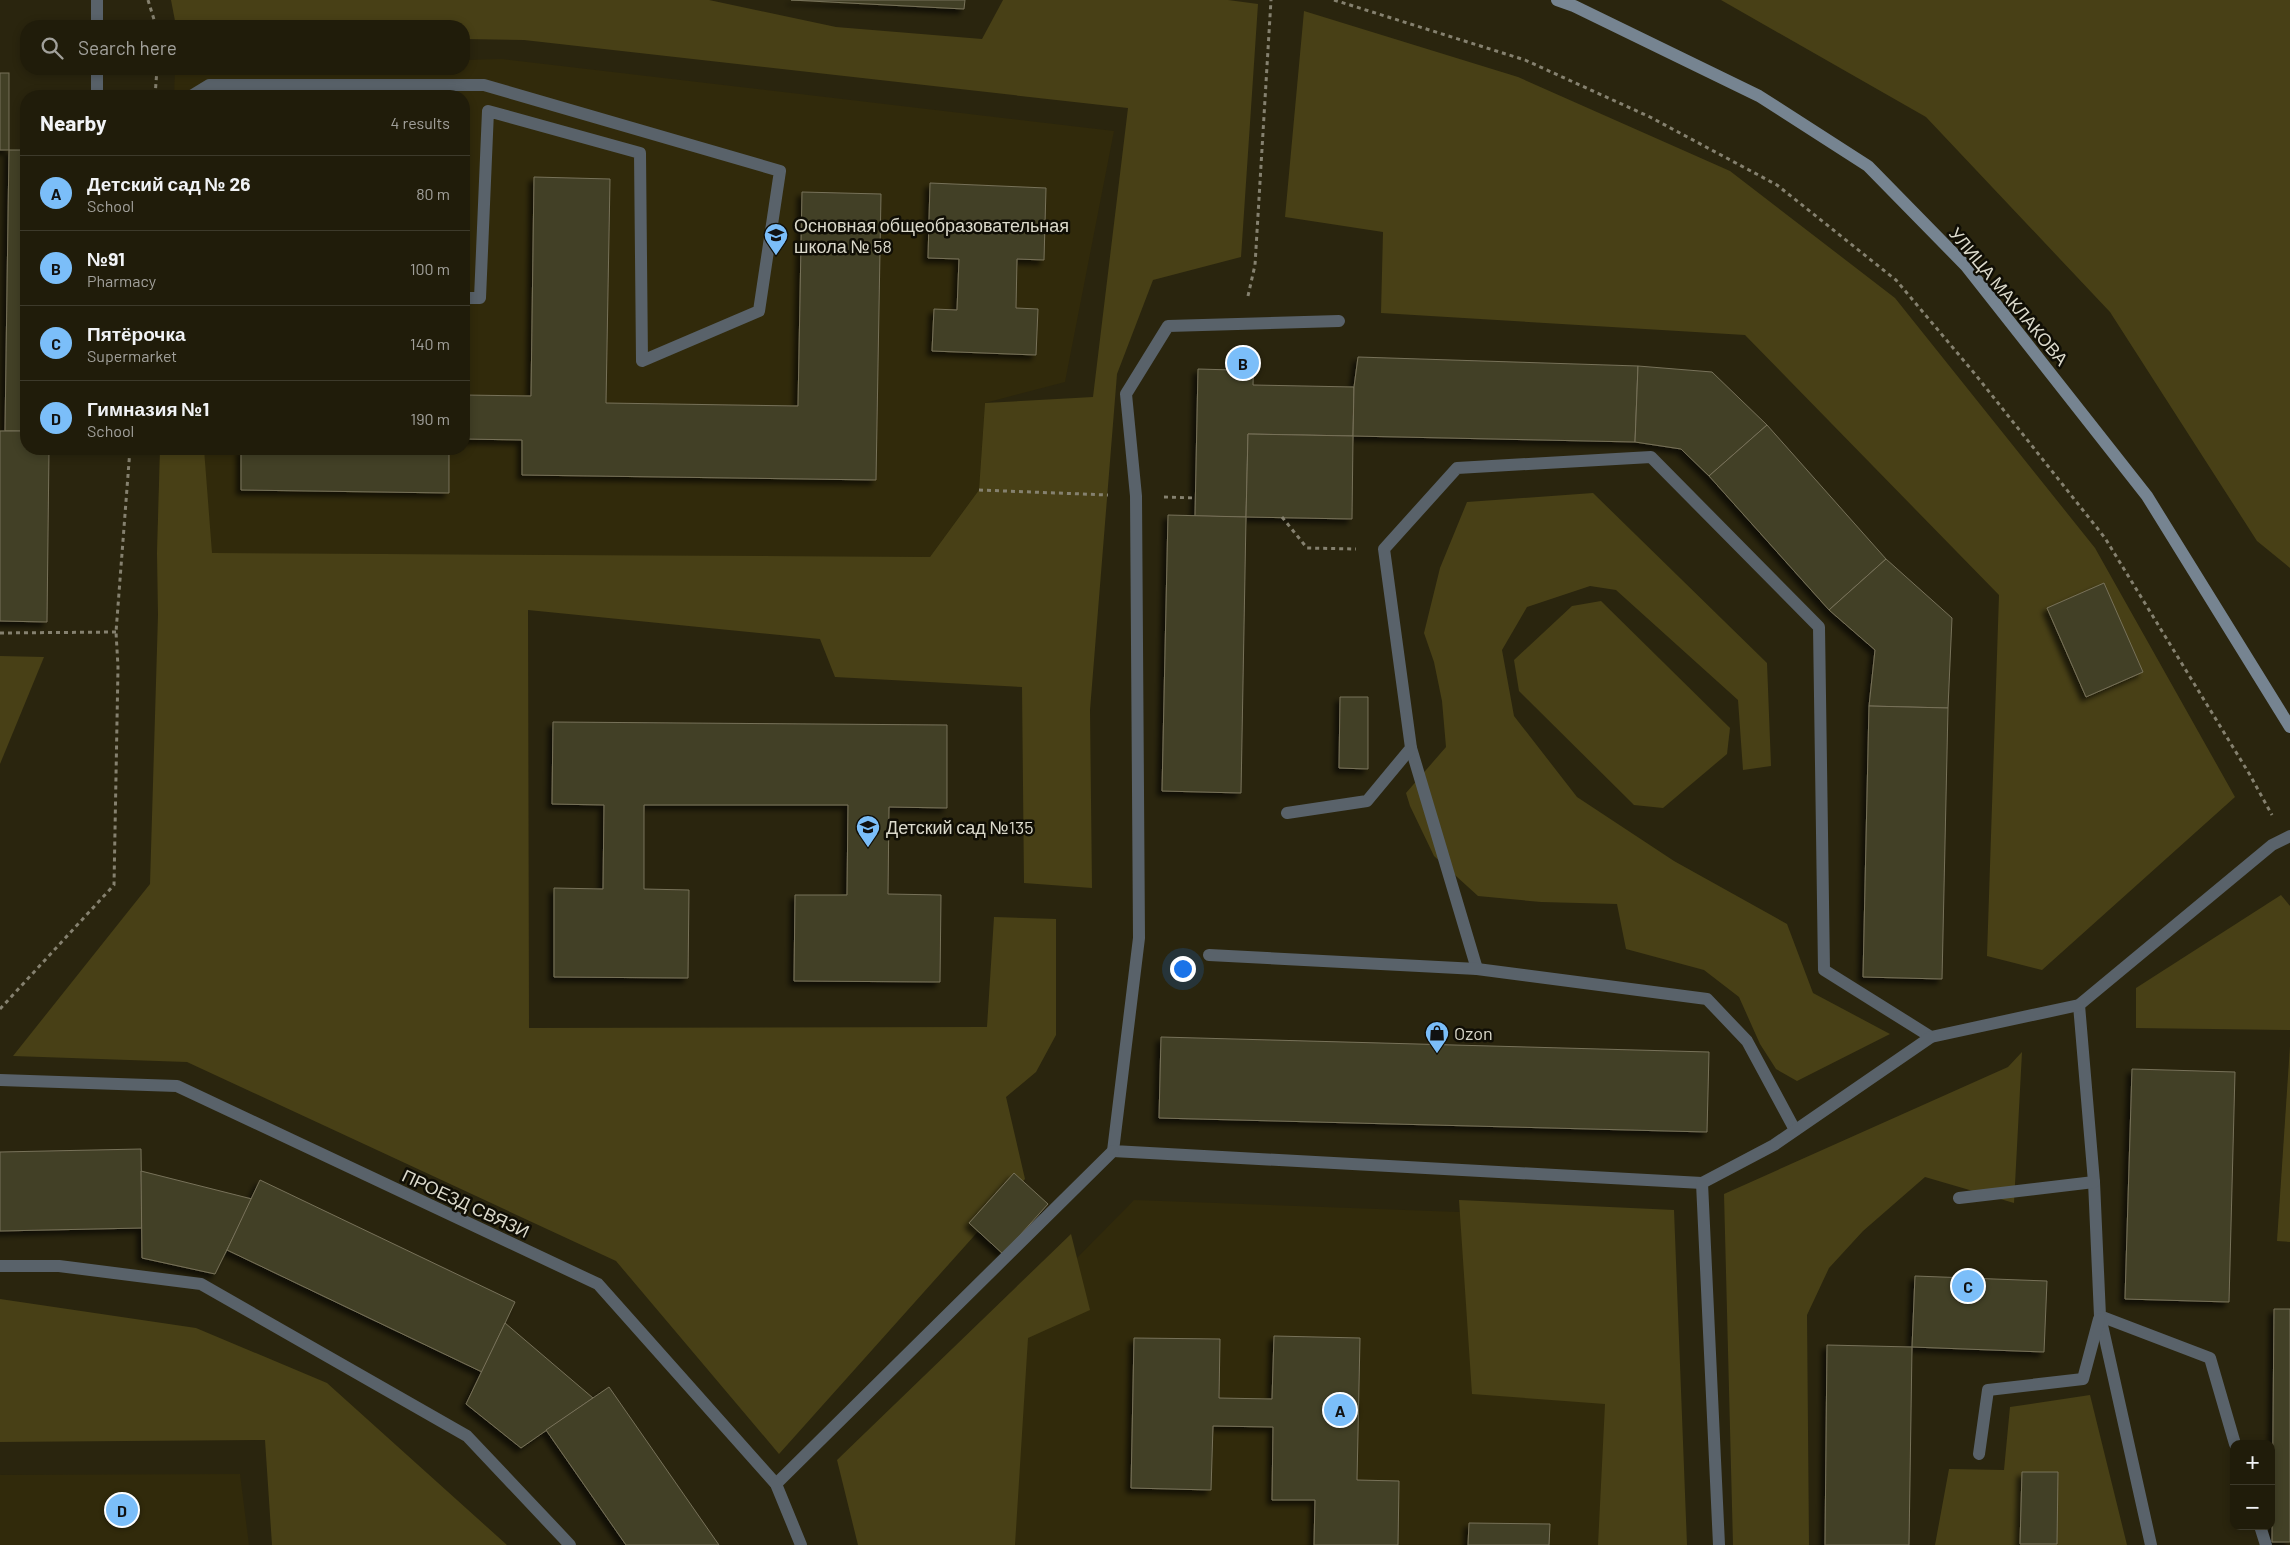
<!DOCTYPE html>
<html lang="en">
<head>
<meta charset="utf-8">
<style>
  body { margin:0; font-family:Barlow,sans-serif; background:#2d2918; color:#f1f3f6 }
  .controls { position:absolute; right:15px; bottom:15px; display:grid; overflow:hidden; border-radius:10px; box-shadow:0 2px 8px #0003 }
  .controls button { width:45px; height:45px; display:grid; place-items:center; padding:0; border:0; border-bottom:1px solid #3d3a2b; background:#201c0a; color:#f1f3f6; font:25px sans-serif }
  .you { position:absolute; left:1182px; top:968px; width:18px; height:18px; margin:-12px; border:4px solid #fff; border-radius:50%; background:#1a73e8; box-shadow:0 0 0 8px #1a73e833 }
  .badge { display:grid; place-items:center; width:32px; height:32px; border-radius:50%; background:#7bbef9; color:#111; font-size:16px; font-weight:700 }
  .pin { position:absolute; translate:-50% -50%; border:2px solid #fff; box-shadow:0 1px 5px #0006 }
  .list { margin:0; padding:0; list-style:none }
  h2 { display:flex; justify-content:space-between; align-items:center; height:65px; margin:0; padding:0 20px; font-size:21px }
  h2 small { font-size:16px; font-weight:400; color:#a2a19c }
  .list li { display:grid; grid-template-columns:32px 1fr auto; gap:15px; align-items:center; box-sizing:border-box; height:75px; padding:0 20px; border-top:1px solid #3d3a2b }
  .list b { display:block; font-size:19px; white-space:nowrap }
  .list p { margin:0; font-size:16px; white-space:nowrap; color:#a2a19c }
  .list em { font-size:16px; font-style:normal; color:#a2a19c }
  .icon { flex:none; width:28px; height:28px; fill:none; stroke:currentColor; stroke-width:2; stroke-linecap:round; stroke-linejoin:round }
  .map { position:relative; flex:none; width:2290px; height:1545px; overflow:hidden }
  .search { position:absolute; background:#201c0a; box-shadow:0 2px 8px #0003; left:20px; top:20px; width:450px; height:55px; display:flex; align-items:center; gap:12px; box-sizing:border-box; padding:0 18px; border-radius:20px; color:#a2a19c; font-size:19px }
  .panel { position:absolute; background:#201c0a; box-shadow:0 2px 8px #0003; left:20px; top:90px; width:450px; height:365px; border-radius:20px }
  .map>svg:first-child { display:block }
</style>
</head>
<body>
<div class="map">
<svg width="2290" height="1545" viewBox="0 0 2290 1545">
  <defs>
    <filter id="shadow"><feDropShadow dx="-4.5" dy="4.5" stdDeviation="2.5" flood-color="#0009"/></filter>
  </defs>
  <rect width="100%" height="100%" fill="#2a250e"/>
  <g fill="#312a0b">
    <polygon points="502,59 1114,131 1065,382 985,403 979,490 930,557 157,553 160,449 464,449 464,96 174,96 175,69 464,69 464,60"/>
    <polygon points="1134,1200 1596,1217 1671,1545 1009,1545 1017,1319"/>
    <polygon points="240,1474 249,1545 0,1545 0,1475"/>
  </g>
  <g fill="#484016">
    <polygon points="171,0 709,0 836,27 982,39 1003,0 1228,0 1258,4 1241,257 1153,280 1117,374 1090,710 1092,888 1024,883 1022,687 835,677 820,639 528,610 529,1028 987,1027 994,917 1056,919 1056,1035 1036,1072 1006,1097 1025,1179 779,1454 616,1261 187,1062 13,1056 150,884 158,615 157,553 160,449 204,449 212,553 930,557 979,490 985,403 1093,397 1128,108 524,40 464,39 464,26 176,26"/>
    <polygon points="1721,0 2290,0 2290,568 2257,541 2110,312 1926,117"/>
    <polygon points="1304,11 1518,77 1730,171 1895,298 2095,548 2235,797 2042,970 1987,956 1999,595 1745,335 1381,313 1383,232 1285,217"/>
    <polygon points="1593,493 1767,663 1771,766 1743,770 1738,700 1616,590 1590,586 1527,607 1502,650 1514,716 1577,797 1674,861 1787,924 1813,993 1890,1034 1797,1081 1776,1069 1760,1044 1739,997 1704,970 1626,949 1617,904 1541,902 1478,896 1434,856 1410,806 1406,793 1446,747 1442,701 1434,662 1424,633 1440,568 1467,502"/>
    <polygon points="1601,601 1730,728 1727,754 1663,808 1634,805 1519,691 1514,660 1572,606"/>
    <polygon points="0,656 44,657 0,764"/>
    <polygon points="2281,895 2290,906 2290,1030 2136,1028 2136,988"/>
    <polygon points="2290,1046 2290,1242 2277,1241"/>
    <polygon points="2022,1052 2014,1203 1925,1177 1863,1231 1829,1268 1807,1315 1809,1545 1733,1545 1724,1194 2008,1067"/>
    <polygon points="1459,1200 1674,1210 1687,1545 1598,1545 1605,1404 1472,1394"/>
    <polygon points="1071,1234 1090,1310 1028,1338 1015,1545 858,1545 837,1460"/>
    <polygon points="0,1299 196,1328 327,1383 507,1545 272,1545 265,1440 0,1442"/>
    <polygon points="2090,1395 2127,1545 1935,1545 1949,1469 2004,1470 2010,1407"/>
  </g>
  <g fill="#433f27" stroke="#777259" filter="url(#shadow)">
    <polygon points="791,0 965,0 964,9"/>
    <rect x="0" y="73" width="9" height="77"/>
    <polygon points="9,150 26,150 26,431 5,431"/>
    <polygon points="534,177 610,179 606,403 798,406 802,192 881,194 876,480 522,475 522,440 464,439 464,395 531,396"/>
    <polygon points="930,183 1046,188 1044,260 1017,259 1016,308 1038,309 1036,355 932,351 934,309 957,310 959,259 928,258"/>
    <polygon points="1233,352 1254,353 1253,385 1354,387 1353,436 1248,434 1246,517 1195,516 1198,369 1233,370"/>
    <polygon points="1358,357 1638,366 1635,442 1353,436 1354,387"/>
    <polygon points="1638,366 1712,372 1767,425 1709,476 1681,449 1635,442"/>
    <polygon points="1767,425 1886,559 1829,610 1709,476"/>
    <polygon points="0,431 26,431 26,449 49,449 47,622 0,621"/>
    <polygon points="1248,434 1353,436 1352,519 1246,517"/>
    <polygon points="241,449 449,449 449,493 241,490"/>
    <polygon points="1168,515 1246,517 1241,793 1162,791"/>
    <polygon points="1886,559 1952,618 1948,708 1869,706 1875,650 1829,610"/>
    <polygon points="2104,583 2143,672 2086,697 2047,608"/>
    <polygon points="1340,697 1368,697 1368,769 1339,768"/>
    <polygon points="1869,706 1948,708 1942,979 1863,977"/>
    <polygon points="553,722 947,725 947,808 889,807 888,894 941,895 940,982 794,981 795,895 847,895 848,805 644,805 644,889 689,890 688,978 554,977 554,888 603,889 604,805 552,804"/>
    <polygon points="1161,1037 1709,1052 1707,1132 1159,1118"/>
    <polygon points="2132,1069 2235,1072 2229,1302 2125,1299"/>
    <polygon points="141,1149 142,1228 0,1231 0,1152"/>
    <polygon points="141,1171 252,1199 215,1274 142,1258"/>
    <polygon points="1014,1173 1048,1204 1003,1254 969,1223"/>
    <polygon points="260,1180 515,1302 482,1372 227,1250"/>
    <polygon points="1915,1276 2047,1281 2044,1352 1912,1347"/>
    <polygon points="2274,1309 2290,1309 2290,1542 2272,1542"/>
    <polygon points="505,1323 593,1398 521,1448 466,1404"/>
    <polygon points="1274,1336 1360,1338 1357,1480 1399,1481 1398,1545 1314,1545 1315,1500 1272,1500 1273,1427 1213,1426 1211,1490 1131,1488 1134,1338 1220,1339 1219,1398 1272,1399"/>
    <polygon points="1827,1345 1912,1347 1909,1545 1825,1545"/>
    <polygon points="609,1387 719,1545 626,1545 546,1430"/>
    <polygon points="2022,1472 2058,1472 2057,1544 2020,1544"/>
    <polygon points="1469,1523 1550,1524 1549,1545 1468,1545"/>
  </g>
  <g fill="none" stroke-linecap="round" stroke-linejoin="round">
    <g stroke="#85816f" stroke-width="3" stroke-dasharray="4 4" stroke-linecap="butt">
      <polyline points="148,0 156,26"/>
      <polyline points="1334,0 1525,60 1650,117 1777,185 1896,280 1975,374 2105,538 2250,775 2272,815"/>
      <polyline points="155,96 157,69"/>
      <polyline points="1248,296 1255,265 1271,0"/>
      <polyline points="979,490 1108,495"/>
      <polyline points="1164,497 1196,498"/>
      <polyline points="1282,517 1307,548 1356,549"/>
      <polyline points="0,633 116,632"/>
      <polyline points="0,1009 114,885 118,667 116,632 130,449"/>
    </g>
    <g stroke="#59626a" stroke-width="12">
      <polyline points="97,26 97,0"/>
      <polyline points="97,96 97,69"/>
      <polyline points="191,96 209,85 484,85 780,171 759,311 642,361 640,153 488,111 480,298 464,298"/>
      <polyline points="1339,321 1168,326 1126,394 1136,496 1139,938 1113,1151 1702,1183"/>
      <polyline points="1411,748 1477,969"/>
      <polyline points="1287,813 1367,801 1411,748 1384,549 1457,468 1651,457 1819,627 1824,970 1931,1037"/>
      <polyline points="1209,955 1477,969 1707,999 1747,1041 1795,1130"/>
      <polyline points="2094,1182 2100,1316 2210,1358 2235,1444"/>
      <polyline points="1959,1198 2094,1182 2079,1005"/>
      <polyline points="0,1266 59,1266 201,1284 467,1436 570,1545"/>
      <polyline points="2100,1316 2151,1545"/>
      <polyline points="1979,1454 1988,1390 2083,1379 2099,1319"/>
      <polyline points="776,1484 1113,1151"/>
      <polyline points="2260,1526 2266,1545"/>
      <polyline points="1719,1545 1702,1183 1774,1145 1931,1037 2079,1005 2272,845 2290,836"/>
    </g>
    <polyline stroke="#59626a" stroke-width="12" points="0,1080 177,1086 598,1284 776,1484 801,1545"/>
    <polyline stroke="#768491" stroke-width="12" points="1557,0 1574,6 1759,96 1868,166 1966,266 2147,496 2290,727"/>
  </g>
  <defs>
    <g id="school-pin" transform="scale(1.25)"><path d="M0 17L-7.5 6A9.5 9.5 0 1 1 7.5 6Z" fill="#7bbef9" stroke="#100e05"/><path d="M0-5L7-2L0 1L-7-2ZM-4 1L0 2.5L4 1V4Q0 6-4 4Z" fill="#111"/></g>
    <g id="shop-pin" transform="scale(1.25)"><path d="M0 17L-7.5 6A9.5 9.5 0 1 1 7.5 6Z" fill="#7bbef9" stroke="#100e05"/><path d="M-5-2.5h2.3a2.7 3.5 0 0 1 5.4 0H5L5.5 6h-11ZM-1.5-2.5h3a1.5 2.3 0 0 0-3 0Z" fill="#111"/></g>
  </defs>
  <g fill-rule="evenodd">
    <use href="#school-pin" x="776" y="235"/>
    <use href="#school-pin" x="868" y="827"/>
    <use href="#shop-pin" x="1437" y="1033"/>
  </g>
  <g text-anchor="middle" dominant-baseline="central" stroke-width="5" stroke-linejoin="round" paint-order="stroke">
    <g font-size="18" fill="#dbd9cb" stroke="#100e05" text-anchor="start">
      <text x="794" y="225">Основная общеобразовательная<tspan x="794" dy="21">школа № 58</tspan></text>
      <text x="886" y="827">Детский сад №135</text>
      <text x="1454" y="1033">Ozon</text>
    </g>
    <g font-size="18" fill="#dbd9cb" stroke="#100e05">
      <text transform="translate(2009 296) rotate(50)">УЛИЦА МАКЛАКОВА</text>
      <text transform="translate(466 1203) rotate(25)">ПРОЕЗД СВЯЗИ</text>
    </g>
  </g>
</svg>
<div class="controls">
<button>+</button>
<button>−</button>
</div>
<div class="you"></div>
<div class="pin badge" style="left:1340px;top:1410px">A</div>
<div class="pin badge" style="left:1243px;top:363px">B</div>
<div class="pin badge" style="left:1968px;top:1286px">C</div>
<div class="pin badge" style="left:122px;top:1510px">D</div>
<div class="search"><svg class="icon" aria-label="search" viewBox="0 0 24 24"><circle cx="10" cy="10" r="6"/><path d="M15 15l6 6"/></svg>Search here</div>
<section class="panel">
<h2>Nearby<small>4 results</small></h2>
<ul class="list">
<li><span class="badge">A</span><div><b>Детский сад № 26</b><p>School</p></div><em>80 m</em></li>
<li><span class="badge">B</span><div><b>№91</b><p>Pharmacy</p></div><em>100 m</em></li>
<li><span class="badge">C</span><div><b>Пятёрочка</b><p>Supermarket</p></div><em>140 m</em></li>
<li><span class="badge">D</span><div><b>Гимназия №1</b><p>School</p></div><em>190 m</em></li>
</ul>
</section>
</div>
</body>
</html>
